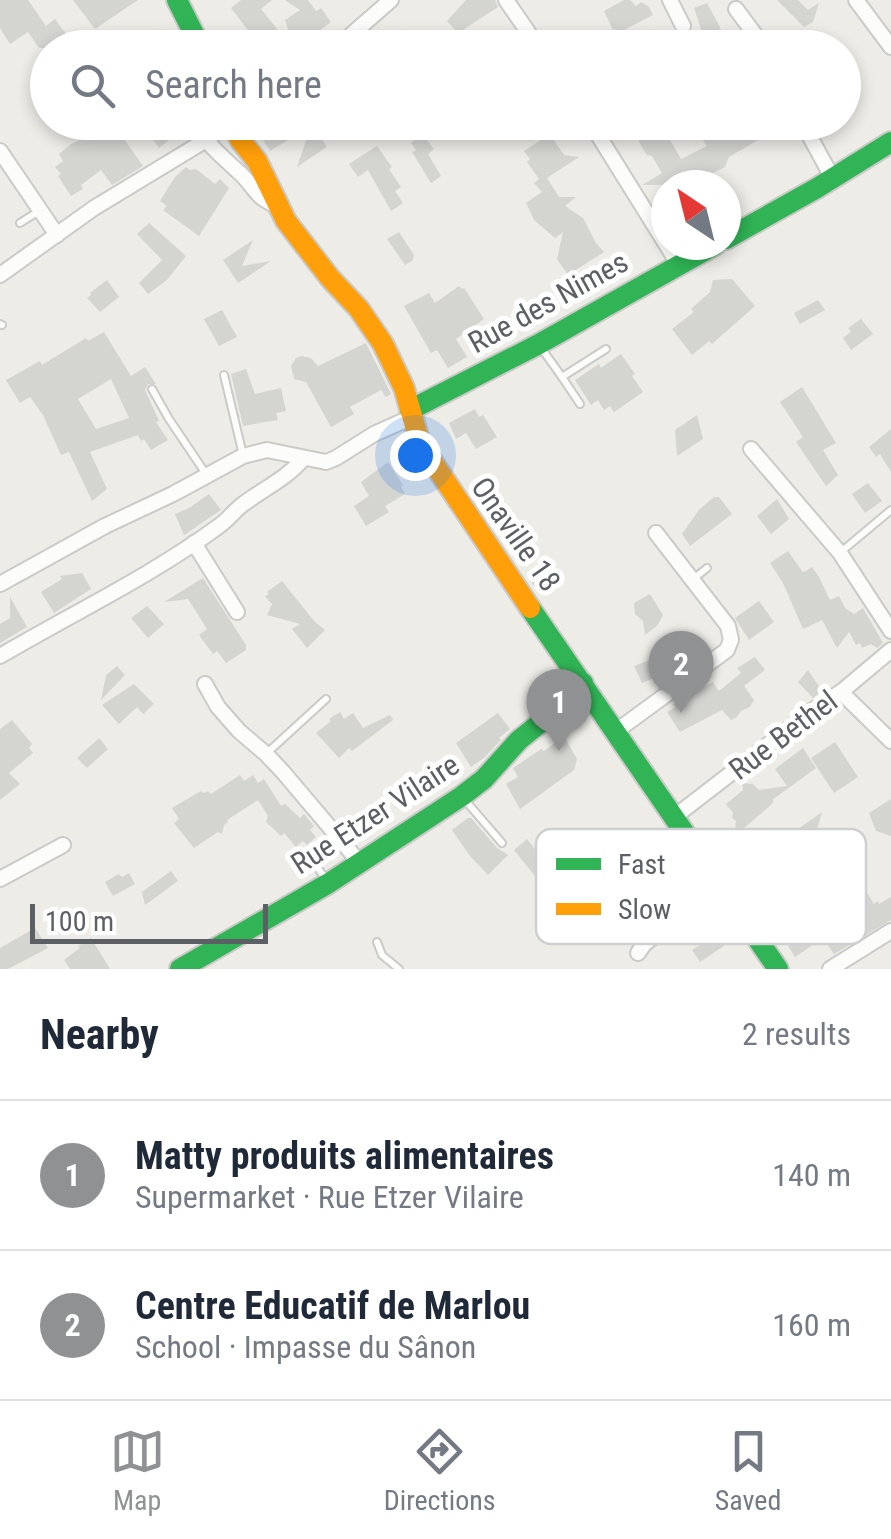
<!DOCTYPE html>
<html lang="en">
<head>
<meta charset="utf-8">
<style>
  body { margin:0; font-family:"Roboto Condensed",sans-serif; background:#f2f2f3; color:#1f2937 }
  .compass { position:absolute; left:651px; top:170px; width:90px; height:90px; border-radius:50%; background:#fff; box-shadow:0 5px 15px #0003; rotate:325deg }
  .scale { position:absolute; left:30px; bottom:25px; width:238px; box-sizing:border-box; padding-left:10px; border:5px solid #5c6065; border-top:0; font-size:28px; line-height:35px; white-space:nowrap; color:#5c6065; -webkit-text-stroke:8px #fff; paint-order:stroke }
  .you { position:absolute; left:415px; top:455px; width:35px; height:35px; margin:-25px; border:8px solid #fff; border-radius:50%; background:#1a73e8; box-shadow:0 0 0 15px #1a73e833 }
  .badge { display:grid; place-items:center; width:65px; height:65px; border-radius:50%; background:#8f9192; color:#fff; font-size:32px; font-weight:700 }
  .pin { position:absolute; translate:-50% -82px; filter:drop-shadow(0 2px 5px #0008) }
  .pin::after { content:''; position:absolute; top:52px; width:35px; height:30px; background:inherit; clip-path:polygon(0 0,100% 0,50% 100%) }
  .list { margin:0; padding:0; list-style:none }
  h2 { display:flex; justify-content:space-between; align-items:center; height:130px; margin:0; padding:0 40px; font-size:42px }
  h2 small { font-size:32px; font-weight:400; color:#747a83 }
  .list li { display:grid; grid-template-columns:65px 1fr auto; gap:30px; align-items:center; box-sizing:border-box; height:150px; padding:0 40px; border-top:2px solid #e0e1e3 }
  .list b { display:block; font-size:38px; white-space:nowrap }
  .list p { margin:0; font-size:32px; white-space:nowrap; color:#747a83 }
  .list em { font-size:32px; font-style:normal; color:#747a83 }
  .icon { flex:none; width:55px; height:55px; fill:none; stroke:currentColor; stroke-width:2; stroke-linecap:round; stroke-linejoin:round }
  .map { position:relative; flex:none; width:891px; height:969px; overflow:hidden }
  .search { position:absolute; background:#fff; box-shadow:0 5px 15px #0003; left:30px; right:30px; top:30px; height:110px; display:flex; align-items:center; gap:25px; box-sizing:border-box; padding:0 35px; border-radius:55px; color:#747a83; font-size:38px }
  .sheet { height:430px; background:#fff }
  nav { display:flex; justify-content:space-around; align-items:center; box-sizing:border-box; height:140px; border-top:2px solid #e0e1e3; background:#fff; font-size:28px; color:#747a83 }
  nav a { display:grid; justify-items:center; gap:5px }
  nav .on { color:#8f9192 }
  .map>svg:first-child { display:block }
</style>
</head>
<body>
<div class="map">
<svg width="891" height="969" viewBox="0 0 891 969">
  <rect width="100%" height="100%" fill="#edece7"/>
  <g fill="#d4d4d1" fill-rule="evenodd">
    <polygon points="0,0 28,0 46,26 55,19 76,48 39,48 28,32 10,44 0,28"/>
    <polygon points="73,0 138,0 95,29"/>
    <polygon points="241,0 272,0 261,9 278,30 260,46 231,8"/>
    <polygon points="285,0 308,0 316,11 321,8 331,22 319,31 319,41 312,37 294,48 285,20 300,10"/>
    <polygon points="466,0 495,0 498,7 458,33 447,21"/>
    <polygon points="624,0 630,0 636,6 641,2 649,7 653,15 618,33 615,29 613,30 604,11"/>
    <polygon points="777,0 798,0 808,10 819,3 813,22 804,27"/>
    <polygon points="707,3 721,29 704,38 694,8"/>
    <polygon points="402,29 413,48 375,48"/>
    <polygon points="92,122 112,122 143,166 112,185 101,170 81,185 83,189 71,196 58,176 61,174 55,167 63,161 59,154 71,144 98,131"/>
    <polygon points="140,122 177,122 182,130 159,148"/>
    <polygon points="251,122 317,122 313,125 327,147 297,167 311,126 270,151"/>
    <polygon points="729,122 748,122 758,140 729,157 725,167 711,174 713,185 642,185 662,173 652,156 647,155 642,148 638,139 662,126 681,159 707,146 702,139"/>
    <polygon points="422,134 434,149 428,154 441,176 431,183 412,152 416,150 411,143"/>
    <polygon points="551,136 564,155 579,157 547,178 559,197 576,197 565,206 583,218 596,243 604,252 568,275 557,259 563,232 555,238 534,220 526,203 542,192 534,183 539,179 527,162 530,159 524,151 544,138 545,140"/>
    <polygon points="377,146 392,167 389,169 401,187 395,191 403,203 391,211 368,170 358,177 349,164"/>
    <polygon points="186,167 190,170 196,169 215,184 220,179 229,188 199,236 163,210 167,206 160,201 175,177"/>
    <polygon points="149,223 186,256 167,280 148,294 139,283 162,260 137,234"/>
    <polygon points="399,232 414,255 413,260 405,265 387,239"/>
    <polygon points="253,240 242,266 271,261 238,283 223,260"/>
    <polygon points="732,279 755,306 712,344 709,341 692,355 672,329 694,312 691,309 710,292 713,280"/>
    <polygon points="107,280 119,297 100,312 87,298 91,295 90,293"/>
    <polygon points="459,286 462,289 464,288 484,319 456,339 467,357 448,368 437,350 431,353 404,306 429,293 435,303"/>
    <polygon points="818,300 825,310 800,324 794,313"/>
    <polygon points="222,310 237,337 219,346 204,319"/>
    <polygon points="861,319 873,334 851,350 843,338 851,332 848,328"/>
    <path d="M104,332l27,44 14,-9 11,17h-8l-3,6 14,31 -3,1 12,18 -17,10 -7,-11 -3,2 -3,-6 -48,17 17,37 -15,12 -23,-49 -8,3 -18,-40 -13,-18 -10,6 -14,-23 34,-19 2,4 44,-27 2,3zM111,379l18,39 -33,11 -18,-30z"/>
    <polygon points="366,343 391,394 386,397 381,390 350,407 354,414 331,427 306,382 294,379 291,366 296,358 301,356 311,358 318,366"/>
    <polygon points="621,354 635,374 632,376 643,392 614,412 610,406 604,410 598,400 591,405 575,380 599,364 601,368"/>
    <polygon points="246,369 255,394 281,388 286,411 276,413 278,420 243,426 231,374"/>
    <polygon points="802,387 836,443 823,450 838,475 826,486 796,442 803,437 780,402"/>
    <polygon points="475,409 479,417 483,415 497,437 476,449 466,433 456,439 449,423"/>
    <polygon points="697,415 703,439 677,456 675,430"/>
    <polygon points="891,429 891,472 880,454 876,457 869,447"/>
    <polygon points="388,462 403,485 401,487 405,494 385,506 389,512 366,526 354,506 369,496 361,482"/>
    <polygon points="868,483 882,501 865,513 852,494"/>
    <polygon points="209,494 221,510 184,535 175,514 189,508"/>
    <polygon points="714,497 719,497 732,514 690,546 682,534 699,510"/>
    <polygon points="777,499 789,519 771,534 757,516"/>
    <polygon points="788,551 802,571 804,572 812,567 819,577 830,600 839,596 845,608 854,614 863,608 883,643 877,648 871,644 862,648 860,643 856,645 849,632 837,648 822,620 803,629 783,583 770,563"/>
    <polygon points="546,567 556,581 539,594 529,578"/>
    <polygon points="82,573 91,589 54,613 41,592 62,579 60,576"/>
    <polygon points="203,578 246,645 246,650 226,663 217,651 213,654 199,635 207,629 188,599 164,602"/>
    <polygon points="282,581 314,621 325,630 307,648 292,629 300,624 267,615 272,604 265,596 269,594 267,592"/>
    <polygon points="650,594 663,615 657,626 645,635 643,621 635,614 634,603"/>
    <polygon points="10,597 27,627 0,643 0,624 10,618"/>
    <polygon points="759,601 774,622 749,640 735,618"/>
    <polygon points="147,606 164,624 148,638 131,618"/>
    <polygon points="755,657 765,670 744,686 754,700 750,707 741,711 737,717 731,720 722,710 680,732 667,712 675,707 673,704 713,682 719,691 741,673 737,668"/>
    <polygon points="652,659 658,676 642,683 634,666"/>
    <polygon points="117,666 125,675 101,700 106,675"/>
    <polygon points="808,670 822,691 813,698 798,682"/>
    <polygon points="551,671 560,683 544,698 533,684"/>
    <polygon points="134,684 154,704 143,714 137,707 119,724 102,705"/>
    <polygon points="340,712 344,719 353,713 363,728 390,715 393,720 352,751 349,748 339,758 316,733 331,721 329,719"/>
    <polygon points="498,713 510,729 499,738 501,740 484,758 471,767 456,743"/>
    <polygon points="12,720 32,744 29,748 33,753 9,773 20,784 0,800 0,729"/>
    <polygon points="564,736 577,759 574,770 520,809 506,784 518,777 513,768 541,749 544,751"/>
    <polygon points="99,738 108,749 87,768 77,758"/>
    <polygon points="835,742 858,777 834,793 811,758"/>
    <polygon points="803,748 816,768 772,800 774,802 734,837 736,821 732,818 733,813 726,804 743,790 742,783 753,784 759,790 787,786 775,769"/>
    <polygon points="240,775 244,781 253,775 258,783 264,779 281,806 285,804 300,818 304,814 314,826 310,830 316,837 307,845 303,841 296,847 284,833 281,836 266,822 268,816 258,800 227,820 228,822 224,825 222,834 218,832 194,848 174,823 179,819 172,808 201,791 204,793 208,791 211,794"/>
    <polygon points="891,799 891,836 876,831 869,813"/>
    <polygon points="822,812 817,830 828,846 832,843 855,883 860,881 874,904 878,901 879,904 891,897 891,920 834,954 823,938 795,957 788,946 834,915 821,903 820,895 805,887 777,844"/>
    <polygon points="468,818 471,818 497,848 508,855 488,875 470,856 452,830"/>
    <polygon points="527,839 539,854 546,847 557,862 549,868 555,878 543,886 514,850"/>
    <polygon points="171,871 178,881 145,905 142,892"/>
    <polygon points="129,873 135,884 113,896 105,882 119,874 122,877"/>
    <polygon points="35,928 48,948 8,969 0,969 0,948"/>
    <polygon points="716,934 724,946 700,962 692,950"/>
    <polygon points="91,938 110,969 70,969 64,960 80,948 78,946"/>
  </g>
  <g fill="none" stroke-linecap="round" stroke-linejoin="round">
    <g stroke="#cacac9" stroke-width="10">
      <g id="lane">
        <polyline points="370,122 378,134"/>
        <polyline points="20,223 39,211"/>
        <polyline points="0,324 2,325"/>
        <polyline points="542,349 562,377"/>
        <polyline points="224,375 243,455"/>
        <polyline points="152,389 169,419 206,474"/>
        <polyline points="580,404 562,377 606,349"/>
        <polyline points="842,551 891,510"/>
        <polyline points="692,580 707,568"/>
        <polyline points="267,753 326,699"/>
        <polyline points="464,799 502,843"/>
        <polyline points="314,863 328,882"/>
        <polyline points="377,942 382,955 399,969"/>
      </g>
    </g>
    <g stroke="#cacac9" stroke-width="18">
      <g id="street">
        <polyline points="506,0 539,48"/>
        <polyline points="670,0 683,26"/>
        <polyline points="856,0 891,47"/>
        <polyline points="736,9 765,48"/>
        <polyline points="336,48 391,0"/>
        <polyline points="590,122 679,265"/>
        <polyline points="802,122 833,179"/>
        <path d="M206,140c11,13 23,23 35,34 16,16 13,22 36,32"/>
        <polyline points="0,151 57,235"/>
        <polyline points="0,275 94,208 206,140 231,122"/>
        <polyline points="751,449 840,553 891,631"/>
        <polyline points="194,543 237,612"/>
        <polyline points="0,584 105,526 173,494 243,456 267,450 326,462 336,458 374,434 412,417"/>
        <path d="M0,656c73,-43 151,-80 219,-130 9,-6 15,-15 23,-21 21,-16 44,-26 61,-46"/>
        <polyline points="205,684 218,707 239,731 266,754 283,772 360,863"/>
        <polyline points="841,692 891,741"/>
        <polyline points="615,732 727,650 731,640 728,626 656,533"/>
        <polyline points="673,818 813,710 841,692 891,650"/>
        <polyline points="0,879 63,845"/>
        <polyline points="638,953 645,943 723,889"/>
        <polyline points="830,969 891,931"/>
      </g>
    </g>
    <g stroke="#c9c9c7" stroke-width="24">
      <g id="fast">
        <polyline points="177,0 201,48"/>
        <polyline points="726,239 817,188 891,142"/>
        <polyline points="410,410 539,344 715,245"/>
        <polyline points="530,608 778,969"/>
        <polyline points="180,969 329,883 462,796 484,779 519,740 550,715 564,697 583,683"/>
      </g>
    </g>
    <g stroke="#c9c9c7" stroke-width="24">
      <polyline id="slow" points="231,122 241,141 257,161 286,221 330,278 359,309 383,344 404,388 420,443 530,608"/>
    </g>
    <use href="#lane" stroke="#fcfcfb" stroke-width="6"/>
    <use href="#street" stroke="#fcfcfb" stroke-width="14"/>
    <use href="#fast" stroke="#30b455" stroke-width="20"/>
    <use href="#slow" stroke="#ff9f0a" stroke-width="20"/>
  </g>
  <g text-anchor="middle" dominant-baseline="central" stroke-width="10" stroke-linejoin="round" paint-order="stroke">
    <g font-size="30" fill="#5c6065" stroke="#fff">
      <text transform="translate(548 302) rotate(-29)">Rue des Nimes</text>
      <text transform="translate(516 534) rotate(55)">Onaville 18</text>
      <text transform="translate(783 735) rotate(-37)">Rue Bethel</text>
      <text transform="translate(375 814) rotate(-33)">Rue Etzer Vilaire</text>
    </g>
  </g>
  <rect x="536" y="829" width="330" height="115" rx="15" fill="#fff" stroke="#cecfd1" stroke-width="2.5"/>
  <rect x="556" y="858" width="45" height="12" fill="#30b455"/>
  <rect x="556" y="903" width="45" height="12" fill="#ff9f0a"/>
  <g font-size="28" fill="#5c6065">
    <text x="618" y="874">Fast</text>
    <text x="618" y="919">Slow</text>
  </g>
</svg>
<svg class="compass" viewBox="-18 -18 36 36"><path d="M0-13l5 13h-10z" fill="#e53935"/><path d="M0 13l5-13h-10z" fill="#747a83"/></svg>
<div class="scale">100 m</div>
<div class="you"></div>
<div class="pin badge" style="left:559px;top:751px">1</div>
<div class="pin badge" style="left:681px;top:713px">2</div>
<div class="search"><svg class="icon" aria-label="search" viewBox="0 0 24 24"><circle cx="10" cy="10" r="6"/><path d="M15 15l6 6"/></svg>Search here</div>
</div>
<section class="sheet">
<h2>Nearby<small>2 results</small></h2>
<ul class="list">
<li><span class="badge">1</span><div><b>Matty produits alimentaires</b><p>Supermarket · Rue Etzer Vilaire</p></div><em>140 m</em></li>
<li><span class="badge">2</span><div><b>Centre Educatif de Marlou</b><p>School · Impasse du Sânon</p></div><em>160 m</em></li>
</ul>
</section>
<nav>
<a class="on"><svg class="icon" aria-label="map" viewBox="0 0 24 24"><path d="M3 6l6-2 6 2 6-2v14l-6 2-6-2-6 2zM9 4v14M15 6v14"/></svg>Map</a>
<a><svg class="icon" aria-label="directions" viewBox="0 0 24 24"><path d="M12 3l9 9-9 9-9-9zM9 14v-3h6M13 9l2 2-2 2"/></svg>Directions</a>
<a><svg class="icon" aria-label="saved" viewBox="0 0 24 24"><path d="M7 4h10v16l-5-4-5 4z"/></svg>Saved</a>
</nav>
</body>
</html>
